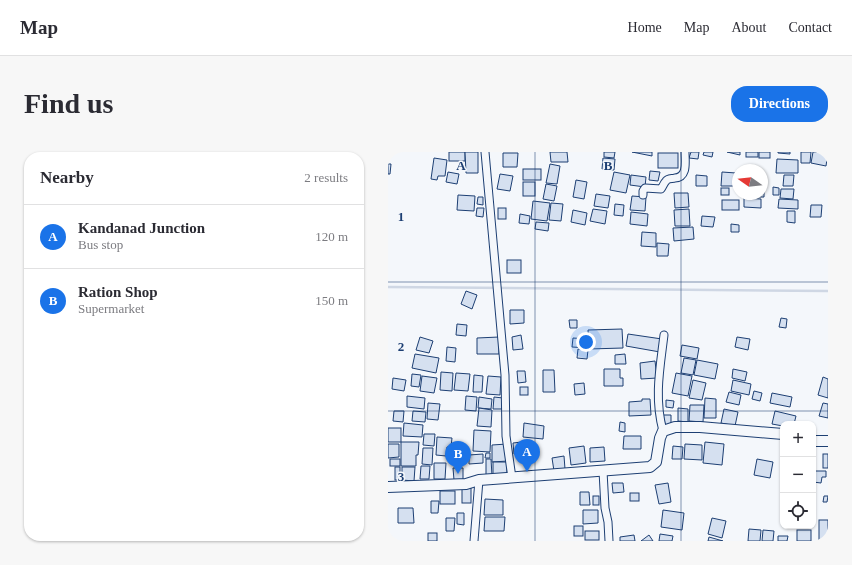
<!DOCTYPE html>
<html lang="en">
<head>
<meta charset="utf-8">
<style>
  body { margin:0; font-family:Georgia,serif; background:#f7f7f7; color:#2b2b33 }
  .controls { position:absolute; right:12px; bottom:12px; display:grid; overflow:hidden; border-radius:8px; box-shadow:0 1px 3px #0004 }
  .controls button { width:36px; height:36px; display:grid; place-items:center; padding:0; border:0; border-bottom:1px solid #e1e1e2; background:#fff; color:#2b2b33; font:20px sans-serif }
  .compass { position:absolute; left:344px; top:12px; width:36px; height:36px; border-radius:50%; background:#fff; box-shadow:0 1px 3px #0004; rotate:284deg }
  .you { position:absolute; left:198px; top:190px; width:14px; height:14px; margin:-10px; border:3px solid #fff; border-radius:50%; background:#1a73e8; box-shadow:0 0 0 6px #1a73e833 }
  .badge { display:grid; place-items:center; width:26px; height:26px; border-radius:50%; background:#1a73e8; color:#fff; font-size:13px; font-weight:700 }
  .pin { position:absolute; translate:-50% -33px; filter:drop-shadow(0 1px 2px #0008) }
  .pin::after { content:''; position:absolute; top:21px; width:14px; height:12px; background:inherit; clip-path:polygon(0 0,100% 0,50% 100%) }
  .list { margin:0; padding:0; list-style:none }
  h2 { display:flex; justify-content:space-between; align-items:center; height:52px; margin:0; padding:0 16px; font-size:17px }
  h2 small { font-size:13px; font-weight:400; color:#7c7c81 }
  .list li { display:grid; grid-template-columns:26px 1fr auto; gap:12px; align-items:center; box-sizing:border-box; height:64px; padding:0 16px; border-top:1px solid #e1e1e2 }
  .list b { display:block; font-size:15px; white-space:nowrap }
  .list p { margin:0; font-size:13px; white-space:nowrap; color:#7c7c81 }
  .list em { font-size:13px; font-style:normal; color:#7c7c81 }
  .icon { flex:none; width:22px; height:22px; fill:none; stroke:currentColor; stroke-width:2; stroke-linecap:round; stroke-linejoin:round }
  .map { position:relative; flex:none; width:440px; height:389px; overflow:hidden; border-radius:16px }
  header { display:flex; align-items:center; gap:24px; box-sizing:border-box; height:56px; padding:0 20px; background:#fff; border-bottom:1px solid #e1e1e2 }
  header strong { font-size:19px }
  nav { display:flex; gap:22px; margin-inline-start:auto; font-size:14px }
  .intro { display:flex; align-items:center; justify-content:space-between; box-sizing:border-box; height:96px; padding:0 24px }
  h1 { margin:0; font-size:28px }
  .button { padding:10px 18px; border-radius:16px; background:#1a73e8; color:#fff; font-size:14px; font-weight:700 }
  main { display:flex; gap:24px; padding:0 24px }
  aside { flex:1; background:#fff; border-radius:16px; box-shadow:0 1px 3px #0004 }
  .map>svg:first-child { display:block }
</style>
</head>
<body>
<header>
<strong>Map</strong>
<nav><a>Home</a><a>Map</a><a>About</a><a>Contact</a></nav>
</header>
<div class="intro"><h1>Find us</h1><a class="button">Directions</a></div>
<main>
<aside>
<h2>Nearby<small>2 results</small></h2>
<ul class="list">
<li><span class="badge">A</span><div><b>Kandanad Junction</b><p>Bus stop</p></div><em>120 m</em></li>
<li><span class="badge">B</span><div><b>Ration Shop</b><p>Supermarket</p></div><em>150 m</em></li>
</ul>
</aside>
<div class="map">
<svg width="440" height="389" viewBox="0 0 440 389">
  <rect width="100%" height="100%" fill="#f4f7fb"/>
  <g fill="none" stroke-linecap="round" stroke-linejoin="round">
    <polyline stroke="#cfd7e4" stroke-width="2.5" points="0,135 440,139"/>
  </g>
  <g fill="#d5e0f0" stroke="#1d3f73">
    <rect x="61" y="0" width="16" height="9"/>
    <polygon points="77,0 90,0 90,21 78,21"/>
    <polygon points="162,0 179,0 180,10 163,10"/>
    <polygon points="216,0 227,0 226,6 216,5"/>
    <polygon points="244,0 264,0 264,4"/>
    <polygon points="303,0 311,0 310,7 301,6"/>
    <polygon points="316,0 325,0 324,5 315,3"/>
    <polygon points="339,0 352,0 352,3"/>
    <rect x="358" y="0" width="12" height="5"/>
    <rect x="371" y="0" width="11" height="6"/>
    <polygon points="390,0 402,0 402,2 390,1"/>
    <polygon points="413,0 423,0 422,11 413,11"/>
    <polygon points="425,0 440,0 438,14 423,11"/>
    <polygon points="115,1 130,1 129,15 115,15"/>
    <rect x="270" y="1" width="20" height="15"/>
    <polygon points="46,6 59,8 57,24 50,24 49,28 43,27"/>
    <polygon points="215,6 227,7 226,18 214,17"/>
    <polygon points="389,7 410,8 410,21 388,21"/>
    <polygon points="0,12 3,12 2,22 0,22"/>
    <polygon points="162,12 172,14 169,32 158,31"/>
    <rect x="135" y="17" width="18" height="11"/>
    <polygon points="262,19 272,20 270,29 261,28"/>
    <polygon points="60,20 71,22 69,32 58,30"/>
    <polygon points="226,20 242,23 238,41 222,38"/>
    <polygon points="334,20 348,21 348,34 333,34"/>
    <polygon points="112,22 125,24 122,39 109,37"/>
    <polygon points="243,23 258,25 257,35 242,33"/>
    <polygon points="308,23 319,24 319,34 308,34"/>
    <polygon points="396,23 406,23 405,34 395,34"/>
    <polygon points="188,28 199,30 196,47 185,45"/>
    <rect x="135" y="30" width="12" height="14"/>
    <polygon points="158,32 169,34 166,49 155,47"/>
    <polygon points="374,34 376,34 376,45 362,45 362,42 374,42"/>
    <polygon points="385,35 391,36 391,43 385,43"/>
    <rect x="333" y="36" width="8" height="7"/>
    <polygon points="393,37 406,37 405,47 392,46"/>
    <polygon points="286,41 300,41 301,55 287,56"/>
    <polygon points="208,42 222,44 220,56 206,54"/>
    <polygon points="70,43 87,44 86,59 69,58"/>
    <polygon points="244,44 258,45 257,59 242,58"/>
    <polygon points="90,45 95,45 95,53 89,52"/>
    <polygon points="356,46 373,47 373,56 356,55"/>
    <polygon points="391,47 410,48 410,57 390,56"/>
    <rect x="334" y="48" width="17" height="10"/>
    <polygon points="145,49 162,51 159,69 143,67"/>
    <polygon points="163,51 175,52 173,69 161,68"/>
    <polygon points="227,52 236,53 235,64 226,63"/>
    <polygon points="423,53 434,53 433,65 422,65"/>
    <polygon points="89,56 96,56 95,65 88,64"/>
    <rect x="110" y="56" width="8" height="11"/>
    <polygon points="205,57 219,59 217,72 202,69"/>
    <polygon points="301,57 302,74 287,74 286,58"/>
    <polygon points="185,58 199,61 197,73 183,70"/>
    <polygon points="399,59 407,59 407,71 399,70"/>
    <polygon points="243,60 260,62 259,74 242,72"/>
    <polygon points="132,62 142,64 141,72 131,71"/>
    <polygon points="314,64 327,65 325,75 313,74"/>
    <polygon points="148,70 161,71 160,79 147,77"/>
    <polygon points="343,72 351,73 351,80 343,80"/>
    <polygon points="305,75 306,87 286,89 285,76"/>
    <polygon points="254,80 268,81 268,95 253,94"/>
    <polygon points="269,91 281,92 280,104 269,104"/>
    <rect x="119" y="108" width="14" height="13"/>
    <polygon points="78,139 89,143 84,157 73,152"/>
    <polygon points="122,158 136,158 136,171 122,172"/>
    <polygon points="393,166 399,167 398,176 391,175"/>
    <polygon points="181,168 189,168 189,176 182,176"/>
    <polygon points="69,172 79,173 78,184 68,183"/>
    <polygon points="234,177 235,196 201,197 200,178"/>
    <polygon points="240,182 274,187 272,200 238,194"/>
    <polygon points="133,183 135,197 125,198 124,185"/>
    <polygon points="32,185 45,189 41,201 28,198"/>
    <polygon points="111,185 111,202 89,202 89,186"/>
    <polygon points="349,185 362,187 360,198 347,195"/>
    <polygon points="185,186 200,187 200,196 184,195"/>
    <polygon points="294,193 311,196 309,207 292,204"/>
    <polygon points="59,195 68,196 67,210 58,209"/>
    <polygon points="190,197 200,198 199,207 189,206"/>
    <polygon points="27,202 51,206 48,221 24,216"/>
    <polygon points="237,202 238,212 227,212 227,203"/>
    <polygon points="296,206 308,208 305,223 293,221"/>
    <polygon points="309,208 330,212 327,227 306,223"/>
    <polygon points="267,209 269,226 253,227 252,211"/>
    <polygon points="216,217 232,217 232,226 235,226 235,234 216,234"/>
    <polygon points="345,217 359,220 357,229 344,226"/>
    <polygon points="155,218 166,218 167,240 155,240"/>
    <polygon points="129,219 137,219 138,230 130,231"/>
    <polygon points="53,220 65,221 64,239 52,238"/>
    <polygon points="68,221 82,222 80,239 66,238"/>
    <polygon points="288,221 304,224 300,244 284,241"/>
    <polygon points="24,222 33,223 31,235 23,234"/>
    <polygon points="86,223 95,224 94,240 85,240"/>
    <polygon points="34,224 49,226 46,241 32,239"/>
    <polygon points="100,224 113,225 112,243 98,242"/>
    <polygon points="435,225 440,227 440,246 430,243"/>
    <polygon points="5,226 18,228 16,239 4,237"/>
    <polygon points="305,228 318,231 314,248 301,246"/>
    <polygon points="345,228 363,232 361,243 343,239"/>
    <polygon points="196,231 197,242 187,243 186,232"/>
    <rect x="132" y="235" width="8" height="8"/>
    <polygon points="366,239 374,241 372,249 364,247"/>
    <polygon points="341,240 353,243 351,253 338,250"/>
    <polygon points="384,241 404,245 402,255 382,251"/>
    <polygon points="19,244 37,246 36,257 19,255"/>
    <polygon points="78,244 89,245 88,259 77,258"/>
    <polygon points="91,245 104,247 103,257 90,256"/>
    <polygon points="106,245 115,246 114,257 105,257"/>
    <polygon points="317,246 328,247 328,266 316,266"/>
    <polygon points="254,247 262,247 263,263 241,264 241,250 254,249"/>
    <polygon points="278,248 286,249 285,256 278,255"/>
    <polygon points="40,251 52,252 50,268 39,267"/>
    <polygon points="435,251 440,252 440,266 431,264"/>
    <polygon points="302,253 316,253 315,270 301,269"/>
    <polygon points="91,256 104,258 103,275 89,274"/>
    <polygon points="290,256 300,257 300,270 290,269"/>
    <polygon points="336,257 350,260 347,274 333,271"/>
    <polygon points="6,259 16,259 15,270 5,269"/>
    <polygon points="25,259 38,260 37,270 24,269"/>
    <polygon points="387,259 408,264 406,272 395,272 395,274 384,272"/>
    <polygon points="275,263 283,263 283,273 275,274"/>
    <polygon points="232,270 237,271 237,280 231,279"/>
    <polygon points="16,271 35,273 34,285 15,284"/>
    <polygon points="136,271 156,274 155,287 135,285"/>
    <rect x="0" y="276" width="13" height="14"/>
    <polygon points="86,278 103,279 102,300 85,299"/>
    <polygon points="36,282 47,282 46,294 35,293"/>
    <polygon points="236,284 253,284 253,297 235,297"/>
    <polygon points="49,285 64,286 63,295 59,295 58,304 48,303"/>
    <polygon points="13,290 31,290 30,303 28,303 28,314 13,314"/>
    <polygon points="134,290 135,301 126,302 125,291"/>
    <polygon points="317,290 336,292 334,313 315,311"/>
    <polygon points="0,292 11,292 11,305 0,306"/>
    <polygon points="119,292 120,309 104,310 104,293"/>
    <polygon points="297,292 314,293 314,308 296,307"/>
    <polygon points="196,294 198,311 183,313 181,296"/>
    <polygon points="285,294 295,295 294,307 284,307"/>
    <polygon points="216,295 217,309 202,310 202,296"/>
    <polygon points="35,296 45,296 44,313 34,312"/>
    <polygon points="98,301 102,301 102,306 97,306"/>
    <polygon points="95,302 95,311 81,312 81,303"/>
    <rect x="435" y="302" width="5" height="14"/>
    <polygon points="176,304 177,317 166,319 164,306"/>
    <rect x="2" y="307" width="10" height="7"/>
    <polygon points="98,307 103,307 104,324 98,324"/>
    <polygon points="369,307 385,310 382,326 366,323"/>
    <polygon points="105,310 119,310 119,323 105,324"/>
    <polygon points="46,311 58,311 57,327 46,327"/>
    <polygon points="33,314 42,314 41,327 32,327"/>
    <rect x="7" y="315" width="5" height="13"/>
    <polygon points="14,315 27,315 26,329 14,328"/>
    <polygon points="65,316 75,316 75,328 66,328"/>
    <polygon points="425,319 438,319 438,325 434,325 433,331 425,330"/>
    <polygon points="224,331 235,331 236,340 225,341"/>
    <polygon points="280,331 283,350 271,352 267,333"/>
    <rect x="74" y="336" width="9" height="15"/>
    <rect x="52" y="339" width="15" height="13"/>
    <polygon points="192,340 201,340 202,353 192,353"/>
    <rect x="242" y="341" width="9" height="8"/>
    <rect x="205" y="344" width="6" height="9"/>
    <polygon points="436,344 440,344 439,350 435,350"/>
    <polygon points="97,347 115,348 115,363 96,363"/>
    <polygon points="43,349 51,349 50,361 43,361"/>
    <polygon points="10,356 25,356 26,371 10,371"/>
    <polygon points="195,358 210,358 210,371 195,372"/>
    <polygon points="275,358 296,361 294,378 273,375"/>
    <polygon points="69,361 76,361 76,373 69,372"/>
    <polygon points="97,365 117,365 116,379 96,379"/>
    <polygon points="58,366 67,366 66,379 58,379"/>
    <polygon points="324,366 338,369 334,386 320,382"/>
    <rect x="431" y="368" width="9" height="21"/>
    <rect x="186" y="374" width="9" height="10"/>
    <polygon points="361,377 373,378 372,389 360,389"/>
    <polygon points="375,378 386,379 385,389 374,389"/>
    <rect x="409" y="378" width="14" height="11"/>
    <rect x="197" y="379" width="14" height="9"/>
    <rect x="40" y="381" width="9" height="8"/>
    <polygon points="272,382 285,384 284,389 271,389"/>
    <polygon points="246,383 247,389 232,389 232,385"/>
    <polygon points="261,383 265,389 253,389"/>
    <polygon points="390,384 400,384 399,389 390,389"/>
    <polygon points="321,385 335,389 320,389"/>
  </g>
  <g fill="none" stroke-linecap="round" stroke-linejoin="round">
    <g stroke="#1d3f73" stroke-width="9">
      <g id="minor">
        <polyline points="97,0 117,223 118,284 124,326"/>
        <path d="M255,43v-4l2,-3 16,1c2,-3 3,-6 5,-8 2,-3 6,-2 9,-3 13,-1 10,-16 10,-26"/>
        <path d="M275,279c-9,-33 -3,-63 1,-96"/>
        <polyline points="215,319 217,356 220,370 221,389"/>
        <polyline points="86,389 91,328"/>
      </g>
    </g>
    <g stroke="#1d3f73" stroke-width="12">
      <g id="secondary">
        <polyline points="425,289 440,289"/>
        <polyline points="0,335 78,332 91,328 262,315 268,310 272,286 275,279 287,275 312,275 395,282"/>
      </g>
    </g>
    <use href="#minor" stroke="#f4f7fb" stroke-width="7"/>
    <use href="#secondary" stroke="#f4f7fb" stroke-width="10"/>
  </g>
  <path fill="none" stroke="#1d3f73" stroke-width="1" stroke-opacity="0.55" d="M147,0v389M293,0v389M0,130h440M0,259h440"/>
  <g font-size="13" text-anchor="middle" font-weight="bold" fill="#1d3f73" stroke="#f4f7fb" stroke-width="3" stroke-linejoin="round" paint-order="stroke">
    <text x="73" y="18">A</text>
    <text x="220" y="18">B</text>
    <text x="13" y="69">1</text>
    <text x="13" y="199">2</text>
    <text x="13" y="329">3</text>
  </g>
</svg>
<div class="controls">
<button>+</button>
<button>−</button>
<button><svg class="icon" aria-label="locate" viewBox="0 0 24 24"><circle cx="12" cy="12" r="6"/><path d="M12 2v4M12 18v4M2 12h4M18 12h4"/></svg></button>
</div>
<svg class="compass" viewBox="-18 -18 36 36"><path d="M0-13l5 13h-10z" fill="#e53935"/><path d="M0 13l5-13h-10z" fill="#7c7c81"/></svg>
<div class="you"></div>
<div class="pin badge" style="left:139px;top:320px">A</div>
<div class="pin badge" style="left:70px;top:322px">B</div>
</div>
</main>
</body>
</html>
